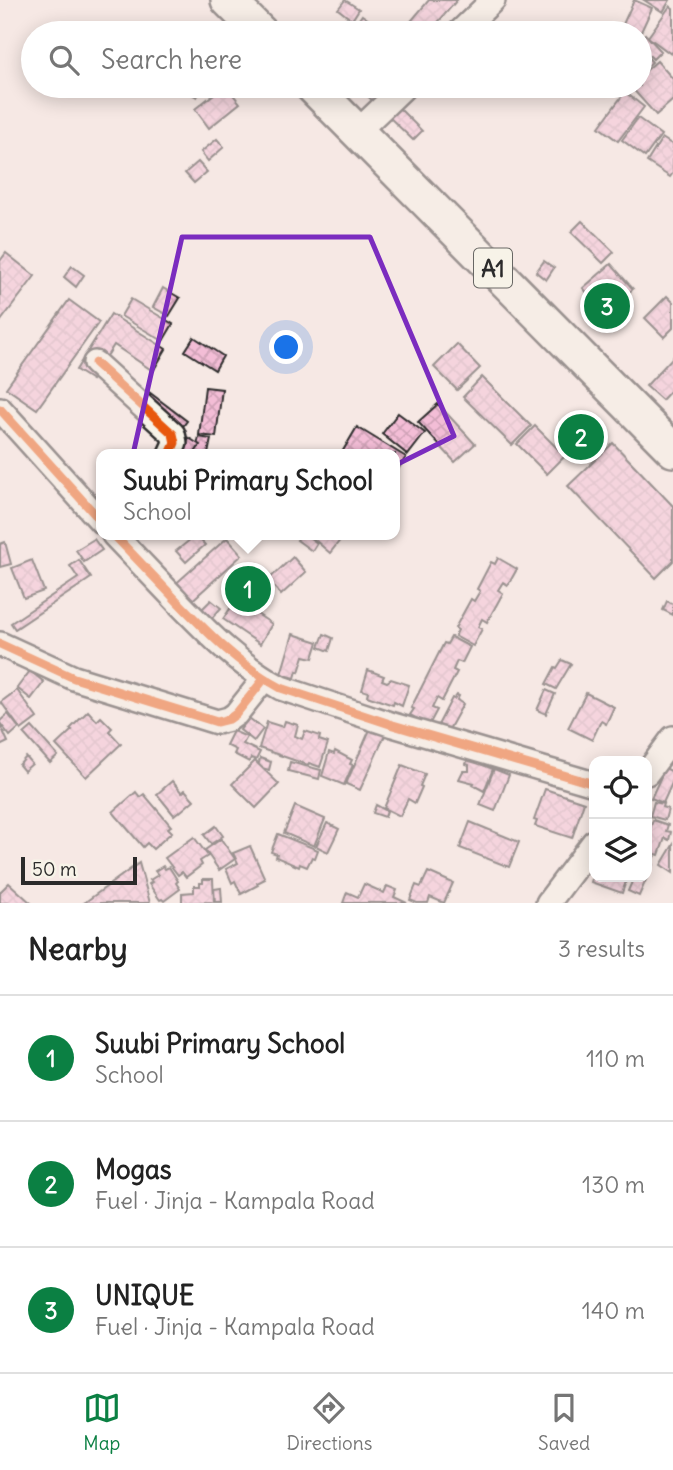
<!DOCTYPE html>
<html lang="en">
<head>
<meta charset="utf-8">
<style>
  body { margin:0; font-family:Delius,sans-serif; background:#f2f2f2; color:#222 }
  .controls { position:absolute; right:21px; bottom:21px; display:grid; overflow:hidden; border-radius:14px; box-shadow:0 4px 18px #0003 }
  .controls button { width:63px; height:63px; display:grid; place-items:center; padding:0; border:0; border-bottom:2px solid #e0e0e0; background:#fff; color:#222; font:35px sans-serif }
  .scale { position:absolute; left:21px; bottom:18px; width:116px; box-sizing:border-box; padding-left:7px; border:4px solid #2b2b2b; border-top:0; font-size:19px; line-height:24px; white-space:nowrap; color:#2b2b2b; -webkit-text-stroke:5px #f7f3e8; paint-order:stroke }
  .you { position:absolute; left:287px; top:348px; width:24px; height:24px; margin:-18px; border:5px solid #fff; border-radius:50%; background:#1a73e8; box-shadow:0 0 0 10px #1a73e833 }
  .badge { display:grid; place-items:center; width:46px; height:46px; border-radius:50%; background:#0b8043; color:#fff; font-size:23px; font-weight:700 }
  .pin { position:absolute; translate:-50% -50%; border:4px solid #fff; box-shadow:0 2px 7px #0006 }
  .popup { position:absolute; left:96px; top:449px; width:304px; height:91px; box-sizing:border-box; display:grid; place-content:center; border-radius:14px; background:#fff; filter:drop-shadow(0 2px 5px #0005); font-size:23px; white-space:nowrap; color:#767676 }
  .popup b { font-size:26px; color:#222 }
  .popup::after { content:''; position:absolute; left:50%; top:100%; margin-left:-14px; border:14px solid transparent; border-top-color:#fff }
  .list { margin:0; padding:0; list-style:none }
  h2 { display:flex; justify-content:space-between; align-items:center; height:91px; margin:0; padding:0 28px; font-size:30px }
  h2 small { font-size:23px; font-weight:400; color:#767676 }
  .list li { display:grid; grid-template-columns:46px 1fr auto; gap:21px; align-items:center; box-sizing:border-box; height:126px; padding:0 28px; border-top:2px solid #e0e0e0 }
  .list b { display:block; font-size:26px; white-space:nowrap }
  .list p { margin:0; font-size:23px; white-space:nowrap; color:#767676 }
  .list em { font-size:23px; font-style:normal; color:#767676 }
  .icon { flex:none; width:38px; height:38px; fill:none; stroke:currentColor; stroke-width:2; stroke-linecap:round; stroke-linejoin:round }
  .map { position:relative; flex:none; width:673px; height:903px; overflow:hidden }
  .search { position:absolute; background:#fff; box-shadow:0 4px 18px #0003; left:21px; right:21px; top:21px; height:77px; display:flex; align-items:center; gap:18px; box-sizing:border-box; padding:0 24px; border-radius:38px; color:#767676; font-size:26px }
  .sheet { height:469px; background:#fff }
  nav { display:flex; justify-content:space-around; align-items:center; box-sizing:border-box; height:98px; border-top:2px solid #e0e0e0; background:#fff; font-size:19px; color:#767676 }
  nav a { display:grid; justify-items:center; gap:4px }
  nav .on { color:#0b8043 }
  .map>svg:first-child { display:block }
</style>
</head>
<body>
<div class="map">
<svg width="673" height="903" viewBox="0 0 673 903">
  <defs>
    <pattern id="building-cross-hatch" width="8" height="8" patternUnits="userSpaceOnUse" patternTransform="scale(1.75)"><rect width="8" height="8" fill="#f3bdd6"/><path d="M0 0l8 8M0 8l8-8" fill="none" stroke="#d0a3b8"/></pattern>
  </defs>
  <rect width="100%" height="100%" fill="#f6e8e4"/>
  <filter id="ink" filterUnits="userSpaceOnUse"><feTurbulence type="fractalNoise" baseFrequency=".0143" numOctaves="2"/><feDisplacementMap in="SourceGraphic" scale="14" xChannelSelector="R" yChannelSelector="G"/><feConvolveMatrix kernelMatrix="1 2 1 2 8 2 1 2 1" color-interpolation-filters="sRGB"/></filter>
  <g filter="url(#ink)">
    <g fill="url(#building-cross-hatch)" stroke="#2b2b2b" stroke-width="2">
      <polygon points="345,0 359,9 352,20 338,9"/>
      <polygon points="429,0 457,0 429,33 401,33"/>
      <polygon points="634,0 652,8 640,34 619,33"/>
      <polygon points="644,0 670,0 663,12"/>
      <polygon points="670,6 673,8 673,51 671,54 648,37"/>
      <polygon points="362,15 369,20 362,30 355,25"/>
      <polygon points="318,23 328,33 307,33"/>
      <polygon points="645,34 661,51 653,59 640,46 640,39"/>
      <polygon points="645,54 652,62 640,73 640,59"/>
      <polygon points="657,61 673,79 673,100 656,115 630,86 640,86 640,76"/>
      <polygon points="178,86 203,86 197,97"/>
      <polygon points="224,86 226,86 240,103 209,128 195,109"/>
      <polygon points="357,86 384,86 387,89 374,102"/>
      <polygon points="625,92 644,107 618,141 599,127"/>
      <polygon points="396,105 422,131 413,140 387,115"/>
      <polygon points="638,118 661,135 645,157 622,140"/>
      <polygon points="662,138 673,145 673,173 670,177 647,162"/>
      <polygon points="217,139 224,147 208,161 201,152"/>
      <polygon points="198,162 207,172 194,183 185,173"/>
      <polygon points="582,221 614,252 603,263 571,232"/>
      <polygon points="6,253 35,276 0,322 0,261"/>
      <polygon points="544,261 554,268 546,280 536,272"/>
      <polygon points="611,264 633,289 605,313 583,288"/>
      <polygon points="72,266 84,275 76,287 64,277"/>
      <polygon points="163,288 180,298 169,316 153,307"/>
      <polygon points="667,296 673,302 673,328 664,337 645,318"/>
      <polygon points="131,299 173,324 163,341 121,316"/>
      <polygon points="69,300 99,322 37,409 6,388"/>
      <polygon points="111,314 166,349 153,371 114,345 92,380 76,370"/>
      <polygon points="194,337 223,356 215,370 185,351"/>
      <polygon points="457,344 480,368 457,390 434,367"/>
      <polygon points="673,357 673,388 662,400 646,386"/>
      <polygon points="482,377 531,426 512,445 463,397"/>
      <polygon points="205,387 222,389 216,437 199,435"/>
      <polygon points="149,392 187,421 177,434 139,405"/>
      <polygon points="438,404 475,444 455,462 418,422"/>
      <polygon points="398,413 425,433 408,455 382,434"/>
      <polygon points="535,426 565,456 547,474 517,444"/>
      <polygon points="357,427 406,457 395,475 395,454 341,454"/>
      <polygon points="199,437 211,439 208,454 195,454"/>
      <polygon points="189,438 200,445 194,454 179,454"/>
      <polygon points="613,443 673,506 673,561 656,578 568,486"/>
      <polygon points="196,535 205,545 186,562 176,551"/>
      <polygon points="301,535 306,535 317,543 312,551 297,540"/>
      <polygon points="309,535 336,535 341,539 330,553"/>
      <polygon points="227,538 242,555 187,605 172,587"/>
      <polygon points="94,539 102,550 84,562 76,550"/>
      <polygon points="5,542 11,564 0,567 0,544"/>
      <polygon points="293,557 306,572 281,595 268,580"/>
      <polygon points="498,558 517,569 508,585 503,582 498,590 503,593 487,622 482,619 478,627 482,629 473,646 455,636 458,630 455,628 471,599 474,601 480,591 477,589 491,562 495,564"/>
      <polygon points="32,560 44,591 24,598 12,568"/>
      <polygon points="79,560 91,578 15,629 11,623 78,578 70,566"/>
      <polygon points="211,600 221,608 212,618 202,609"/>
      <polygon points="236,600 272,624 260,644 223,619"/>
      <polygon points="667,601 673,604 673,615 663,610"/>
      <polygon points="293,634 318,642 313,658 304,656 299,672 297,671 295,678 281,674"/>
      <polygon points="324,634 333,638 329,651 319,647"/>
      <polygon points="451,637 470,647 462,663 457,661 453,670 457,672 442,701 437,698 432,708 437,710 429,725 410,715 414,709 411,708 444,643 447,644"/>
      <polygon points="562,660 571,664 556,689 546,684 555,667 557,668"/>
      <polygon points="368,670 384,676 382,680 387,682 391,679 409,685 402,706 394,702 393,705 367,696 368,692 362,690"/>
      <polygon points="30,671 44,682 31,699 17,688"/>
      <polygon points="17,690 37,718 21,730 1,702"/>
      <polygon points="546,690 555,694 546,714 537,710"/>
      <polygon points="586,693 614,707 606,724 601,721 592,740 568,728"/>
      <polygon points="457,695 459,696 457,700 463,704 446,735 440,732 442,727 438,725 452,698 454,699"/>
      <polygon points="88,711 97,721 101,717 112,728 109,731 121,744 86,777 56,745 72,730 70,729"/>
      <polygon points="8,714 19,728 10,736 0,723 0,721"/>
      <polygon points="249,718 263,729 254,741 240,730"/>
      <polygon points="285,721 298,725 295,736 302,739 305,731 320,736 319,740 328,743 320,767 309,763 308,765 259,748 267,722 283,727"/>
      <polygon points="0,724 8,742 0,746"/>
      <polygon points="32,727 58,756 50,763 24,734"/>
      <polygon points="371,727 386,733 360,790 346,784"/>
      <polygon points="233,731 247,737 243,744 260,752 256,760 251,758 249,762 234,754 236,750 226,745"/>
      <polygon points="335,751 352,760 350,764 353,765 344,785 322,776 329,752 334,754"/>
      <polygon points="26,757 32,764 24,771 19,765"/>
      <polygon points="260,758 271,762 269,770 258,767"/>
      <polygon points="468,759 493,769 484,791 473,785 474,783 459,779 463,771 469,771 469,765 466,764"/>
      <polygon points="255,761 279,784 256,808 232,784"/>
      <polygon points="290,762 321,770 319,779 288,771"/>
      <polygon points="402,765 425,774 420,786 422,787 415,803 408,799 400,816 384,808"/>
      <polygon points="665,768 673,772 673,781 663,803 651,798"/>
      <polygon points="494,769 509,775 495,811 480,805"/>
      <polygon points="172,781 182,793 185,790 194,800 180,812 179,811 174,815 157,794"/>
      <polygon points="545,789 584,802 572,838 535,826 537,821 534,820"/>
      <polygon points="136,792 140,797 144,794 171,826 168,828 172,832 153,849 147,843 143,847 113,812"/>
      <polygon points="654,802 663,804 662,807 668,809 665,820 650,816"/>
      <polygon points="376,805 387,811 385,817 373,813"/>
      <polygon points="295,806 325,819 314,846 284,833"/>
      <polygon points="653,820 668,825 666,831 671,832 669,840 665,838 659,855 656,854 654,857 647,854 647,838"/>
      <polygon points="470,822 519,842 509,867 460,848"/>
      <polygon points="327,823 339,829 328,852 316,846"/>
      <polygon points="216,826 223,836 211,844 204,835"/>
      <polygon points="278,834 318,850 315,858 312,857 307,867 300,864 299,867 276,857 277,854 271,852"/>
      <polygon points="194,837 208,856 200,861 202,865 186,877 182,872 178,875 165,858"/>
      <polygon points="221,839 235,859 219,870 205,850"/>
      <polygon points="673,845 673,873 661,865"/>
      <polygon points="250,846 265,879 257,883 258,885 241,894 235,881 232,883 226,869 238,863 233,853"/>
      <polygon points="647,861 653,864 639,896 628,891 634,877 647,877"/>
      <polygon points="139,863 150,903 84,903"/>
      <polygon points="163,866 165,869 169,867 178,881 176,883 180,889 164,901 162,899 160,900 149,884 152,882 150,880 158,875 155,871"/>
      <polygon points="594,871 594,877 627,878 622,893 591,882"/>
      <polygon points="428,872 453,883 444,903 430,897 428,903 417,903 410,900 416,885 421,887"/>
      <polygon points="203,879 213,879 214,902 182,903 182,893 194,892 194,886 200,886 200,883 203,883"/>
      <polygon points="9,883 31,903 0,903 0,892"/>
      <polygon points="364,884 384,893 387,886 397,890 394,897 407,903 343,903 347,892 358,897"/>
      <polygon points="221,888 222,902 215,902 214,889"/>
    </g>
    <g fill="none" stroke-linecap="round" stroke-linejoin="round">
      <g stroke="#2b2b2b" stroke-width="28">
        <g id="minor">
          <polyline points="459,33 493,0"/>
          <polyline points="358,131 405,86"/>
          <polyline points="95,363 173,434 175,443 170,454"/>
          <polyline points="0,409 101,521"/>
          <path d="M114,535c21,22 42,44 63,66 32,33 63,65 104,87l112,37 201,59"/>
          <polyline points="0,644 74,678 217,722 229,719 236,714 264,679"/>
          <polyline points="647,773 673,738"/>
          <polyline points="548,903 594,842"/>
        </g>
      </g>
      <g stroke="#2b2b2b" stroke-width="38">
        <g id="highway">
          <polyline points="228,0 261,33"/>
          <polyline points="312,86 673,450"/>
        </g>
      </g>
      <use href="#minor" stroke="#f7f3e8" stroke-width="23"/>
      <use href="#highway" stroke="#f7f3e8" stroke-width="33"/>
      <g stroke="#f7f3e8" stroke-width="13">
        <g id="cycleway">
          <polyline points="95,363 173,434 175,443 170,454"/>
          <polyline points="0,409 101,521"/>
          <path d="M114,535c21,22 42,44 63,66 32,33 63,65 104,87l112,37 201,59"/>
          <polyline points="0,644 74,678 217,722 229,719 236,714 264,679"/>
        </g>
      </g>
      <use href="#cycleway" stroke="#e8590c" stroke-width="9"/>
    </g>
  </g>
  <path d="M0 0H673V903H0ZM182,237h188l84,199 -175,87 -150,-51z" fill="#f6e8e4" fill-opacity=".55" fill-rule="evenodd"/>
  <path fill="none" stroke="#7b2cbf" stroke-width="5" stroke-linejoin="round" d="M182,237h188l84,199 -175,87 -150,-51z"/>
  <g text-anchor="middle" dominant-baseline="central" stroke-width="5" stroke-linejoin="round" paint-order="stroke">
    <rect fill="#f7f3e8" stroke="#686764" stroke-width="2" x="474" y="248.5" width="38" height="39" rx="5"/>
    <g font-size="23" font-weight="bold" fill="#2b2b2b">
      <text x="493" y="268">A1</text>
    </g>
  </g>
</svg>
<div class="controls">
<button><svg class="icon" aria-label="locate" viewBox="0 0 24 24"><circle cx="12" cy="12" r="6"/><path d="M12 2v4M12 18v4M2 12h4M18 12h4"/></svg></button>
<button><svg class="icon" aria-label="layers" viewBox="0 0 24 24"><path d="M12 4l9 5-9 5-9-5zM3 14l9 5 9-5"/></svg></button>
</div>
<div class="scale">50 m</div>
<div class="you"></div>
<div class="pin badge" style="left:248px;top:589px">1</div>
<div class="popup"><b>Suubi Primary School</b>School</div>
<div class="pin badge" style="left:581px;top:437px">2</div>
<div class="pin badge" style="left:607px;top:306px">3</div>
<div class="search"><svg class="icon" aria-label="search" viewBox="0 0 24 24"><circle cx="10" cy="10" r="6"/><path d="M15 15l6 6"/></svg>Search here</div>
</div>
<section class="sheet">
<h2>Nearby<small>3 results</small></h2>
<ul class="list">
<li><span class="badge">1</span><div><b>Suubi Primary School</b><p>School</p></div><em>110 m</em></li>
<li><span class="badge">2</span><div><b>Mogas</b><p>Fuel · Jinja - Kampala Road</p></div><em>130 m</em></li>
<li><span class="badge">3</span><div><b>UNIQUE</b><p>Fuel · Jinja - Kampala Road</p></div><em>140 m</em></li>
</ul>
</section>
<nav>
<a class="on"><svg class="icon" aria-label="map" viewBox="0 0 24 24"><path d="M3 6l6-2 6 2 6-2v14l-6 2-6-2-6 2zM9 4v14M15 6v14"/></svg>Map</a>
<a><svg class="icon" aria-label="directions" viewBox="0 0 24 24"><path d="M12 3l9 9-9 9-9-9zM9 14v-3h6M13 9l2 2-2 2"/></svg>Directions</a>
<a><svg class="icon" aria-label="saved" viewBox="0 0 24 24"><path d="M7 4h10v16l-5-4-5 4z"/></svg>Saved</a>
</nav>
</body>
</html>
